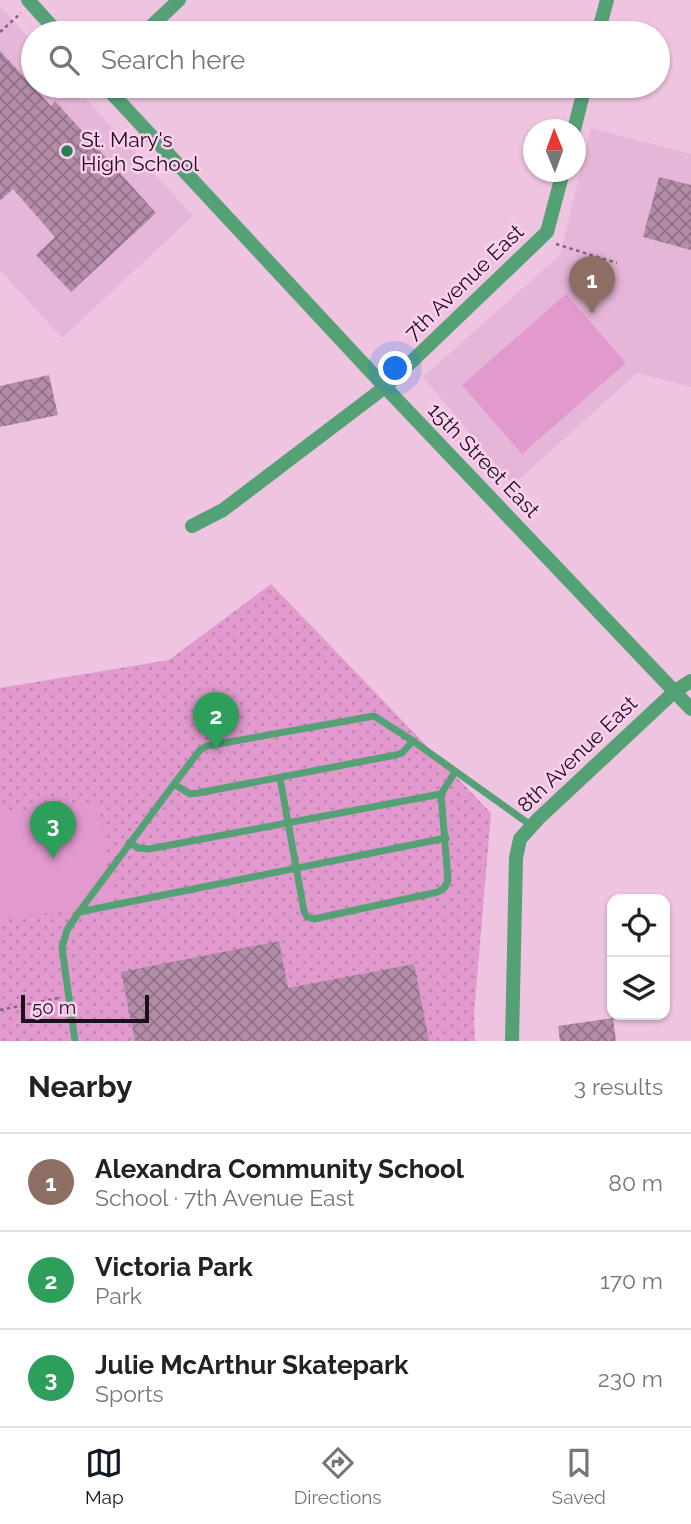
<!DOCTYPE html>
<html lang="en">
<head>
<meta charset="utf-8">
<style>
  body { margin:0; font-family:Raleway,sans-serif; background:#f6f6f6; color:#222 }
  .controls { position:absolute; right:21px; bottom:21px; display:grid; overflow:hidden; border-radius:14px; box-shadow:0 2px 5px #0004 }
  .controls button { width:63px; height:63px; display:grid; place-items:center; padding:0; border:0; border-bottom:2px solid #e0e0e0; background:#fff; color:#222; font:35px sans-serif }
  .compass { position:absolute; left:523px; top:119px; width:63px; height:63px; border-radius:50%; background:#fff; box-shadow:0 2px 5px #0004; rotate:359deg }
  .scale { position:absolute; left:21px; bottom:18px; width:128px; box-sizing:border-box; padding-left:7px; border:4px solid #1e101a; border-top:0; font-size:19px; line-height:24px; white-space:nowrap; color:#1e101a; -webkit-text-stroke:5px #fbd1ef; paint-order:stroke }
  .you { position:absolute; left:396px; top:369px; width:24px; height:24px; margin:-18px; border:5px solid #fff; border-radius:50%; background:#1a73e8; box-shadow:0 0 0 10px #1a73e833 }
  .badge { display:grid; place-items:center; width:46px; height:46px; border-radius:50%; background:#111827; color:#fff; font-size:23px; font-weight:700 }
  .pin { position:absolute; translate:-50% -58px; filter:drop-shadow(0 2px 4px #0008) }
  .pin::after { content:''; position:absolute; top:37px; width:24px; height:21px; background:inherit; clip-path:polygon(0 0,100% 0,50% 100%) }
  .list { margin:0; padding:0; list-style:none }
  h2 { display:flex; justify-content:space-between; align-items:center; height:91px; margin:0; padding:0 28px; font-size:30px }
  h2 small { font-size:23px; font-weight:400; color:#767676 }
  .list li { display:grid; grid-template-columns:46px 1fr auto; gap:21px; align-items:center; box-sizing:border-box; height:98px; padding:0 28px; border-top:2px solid #e0e0e0 }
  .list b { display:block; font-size:26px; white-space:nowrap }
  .list p { margin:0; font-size:23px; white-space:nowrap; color:#767676 }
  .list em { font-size:23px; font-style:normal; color:#767676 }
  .icon { flex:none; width:38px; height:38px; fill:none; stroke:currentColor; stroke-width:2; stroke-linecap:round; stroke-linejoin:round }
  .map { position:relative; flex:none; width:691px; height:1041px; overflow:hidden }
  .search { position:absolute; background:#fff; box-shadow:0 2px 5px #0004; left:21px; right:21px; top:21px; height:77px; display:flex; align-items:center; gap:18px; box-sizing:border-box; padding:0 24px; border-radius:38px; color:#767676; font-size:26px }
  .sheet { height:385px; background:#fff }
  nav { display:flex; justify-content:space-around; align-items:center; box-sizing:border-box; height:98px; border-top:2px solid #e0e0e0; background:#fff; font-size:19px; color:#767676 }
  nav a { display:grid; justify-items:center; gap:4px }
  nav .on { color:#111827 }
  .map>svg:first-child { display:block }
</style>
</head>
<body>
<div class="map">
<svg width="691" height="1041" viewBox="0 0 691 1041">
  <defs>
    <pattern id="park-dots" width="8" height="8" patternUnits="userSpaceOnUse" patternTransform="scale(1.75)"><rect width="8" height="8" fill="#e199ce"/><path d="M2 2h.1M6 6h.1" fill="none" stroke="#c183b0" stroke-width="1.8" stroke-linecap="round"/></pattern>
    <pattern id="building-cross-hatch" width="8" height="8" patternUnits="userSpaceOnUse" patternTransform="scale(1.75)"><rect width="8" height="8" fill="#b38ca8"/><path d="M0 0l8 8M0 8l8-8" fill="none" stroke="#917188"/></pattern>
  </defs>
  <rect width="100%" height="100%" fill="#eec4e1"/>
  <g fill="#e6b6d8">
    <polygon points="0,6 33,42 33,86 74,86 193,216 62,338 0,270"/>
    <polygon points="591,128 691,154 691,387 637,373 513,485 423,377 560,255"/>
  </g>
  <polygon fill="url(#park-dots)" points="271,584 491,813 474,1014 475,1041 0,1041 0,688 169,660"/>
  <g fill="#e199ce">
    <polygon points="566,294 626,363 522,454 462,385"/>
    <polygon points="98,801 113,904 0,919 0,815"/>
  </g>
  <g fill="url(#building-cross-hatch)">
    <polygon points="0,51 51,106 55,101 156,213 71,292 36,255 55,237 13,189 0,201"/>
    <polygon points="659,177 691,185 691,250 643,237"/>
    <polygon points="49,375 58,415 0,427 0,386"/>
    <polygon points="279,941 288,988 414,964 429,1041 135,1041 121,972"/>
    <polygon points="613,1018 616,1041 560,1041 558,1026"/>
  </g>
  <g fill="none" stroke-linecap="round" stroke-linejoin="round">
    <g stroke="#816579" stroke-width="2.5" stroke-dasharray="3.5 3.5" stroke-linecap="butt">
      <polyline points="0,32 21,13"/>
      <polyline points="556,244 617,263"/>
      <polyline points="0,1010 58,998"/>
    </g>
    <g stroke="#55a176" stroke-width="7">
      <polyline points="280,778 304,911 307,917 314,919 438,892 445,887 448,880 441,794 455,772"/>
      <polyline points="174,784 190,794 198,793 396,755 402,753 413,741"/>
      <polyline points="129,843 139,848 149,849 441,794"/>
      <polyline points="79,912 174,784 200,750 207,746 374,716 413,741 532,826"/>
      <polyline points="75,1041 62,948 67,930 79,912 446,838"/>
    </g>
    <g stroke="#55a176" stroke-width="14">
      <polyline points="28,0 58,33"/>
      <polyline points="144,33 179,0"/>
      <polyline points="598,33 607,0"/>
      <polyline points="105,86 385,387 691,709"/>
      <polyline points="574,130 585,86"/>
      <polyline points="192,526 223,510 385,387 547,232 563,172"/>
      <polyline points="512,1041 516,858 520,839 538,819 675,691 691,681"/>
    </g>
  </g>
  <circle fill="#298053" stroke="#fbd1ef" stroke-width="2.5" cx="67" cy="151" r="7"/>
  <g text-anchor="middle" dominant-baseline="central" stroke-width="5" stroke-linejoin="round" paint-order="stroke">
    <g font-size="21" fill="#1e101a" stroke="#fbd1ef" text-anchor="start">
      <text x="81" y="139">St. Mary's<tspan x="81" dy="24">High School</tspan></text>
    </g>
    <g font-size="21" fill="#1e101a" stroke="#fbd1ef">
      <text transform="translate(464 282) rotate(-44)">7th Avenue East</text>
      <text transform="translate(484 460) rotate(46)">15th Street East</text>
      <text transform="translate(577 754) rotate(-44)">8th Avenue East</text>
    </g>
  </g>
</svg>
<div class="controls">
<button><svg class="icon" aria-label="locate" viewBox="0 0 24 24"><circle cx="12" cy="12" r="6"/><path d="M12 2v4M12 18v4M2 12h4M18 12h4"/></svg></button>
<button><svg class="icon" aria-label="layers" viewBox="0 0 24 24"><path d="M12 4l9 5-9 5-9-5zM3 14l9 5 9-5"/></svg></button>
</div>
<svg class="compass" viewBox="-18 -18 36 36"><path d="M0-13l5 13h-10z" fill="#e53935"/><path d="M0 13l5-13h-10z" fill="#767676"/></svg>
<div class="scale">50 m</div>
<div class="you"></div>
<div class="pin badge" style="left:592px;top:314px;background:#8d6e63">1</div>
<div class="pin badge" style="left:216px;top:750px;background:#2e9e5b">2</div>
<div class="pin badge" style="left:53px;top:859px;background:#2e9e5b">3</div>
<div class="search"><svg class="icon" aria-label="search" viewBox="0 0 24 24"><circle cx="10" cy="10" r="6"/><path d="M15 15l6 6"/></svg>Search here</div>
</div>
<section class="sheet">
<h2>Nearby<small>3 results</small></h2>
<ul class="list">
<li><span class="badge" style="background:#8d6e63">1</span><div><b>Alexandra Community School</b><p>School · 7th Avenue East</p></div><em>80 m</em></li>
<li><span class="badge" style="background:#2e9e5b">2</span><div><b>Victoria Park</b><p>Park</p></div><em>170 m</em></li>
<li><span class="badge" style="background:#2e9e5b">3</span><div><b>Julie McArthur Skatepark</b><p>Sports</p></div><em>230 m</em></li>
</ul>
</section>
<nav>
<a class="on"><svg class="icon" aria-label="map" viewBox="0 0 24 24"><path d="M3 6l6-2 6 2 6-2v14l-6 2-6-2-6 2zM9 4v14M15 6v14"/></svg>Map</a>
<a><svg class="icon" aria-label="directions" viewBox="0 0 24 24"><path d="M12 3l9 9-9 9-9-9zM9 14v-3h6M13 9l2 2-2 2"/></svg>Directions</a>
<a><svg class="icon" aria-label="saved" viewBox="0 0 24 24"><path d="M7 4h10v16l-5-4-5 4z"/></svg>Saved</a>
</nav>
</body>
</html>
